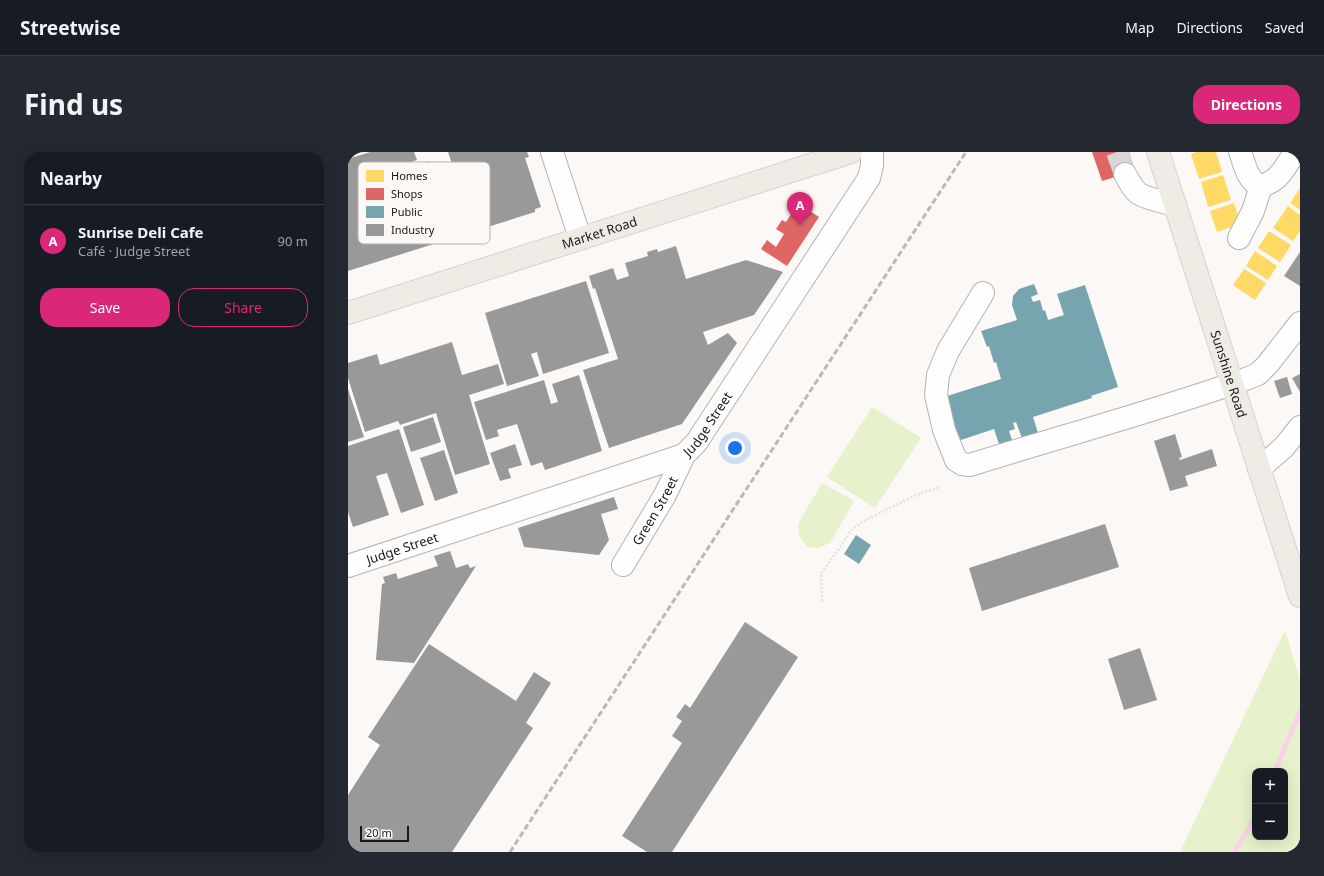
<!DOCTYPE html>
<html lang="en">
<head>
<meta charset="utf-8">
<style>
  body { margin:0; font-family:"Noto Sans",sans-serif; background:#242831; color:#f1f3f6 }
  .controls { position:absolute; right:12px; bottom:12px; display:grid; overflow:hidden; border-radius:8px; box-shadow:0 4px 16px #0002 }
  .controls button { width:36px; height:36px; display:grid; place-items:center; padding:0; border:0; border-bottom:1px solid #363941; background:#171b24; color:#f1f3f6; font:20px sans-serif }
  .scale { position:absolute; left:12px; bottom:10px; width:49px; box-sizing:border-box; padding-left:4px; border:2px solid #181716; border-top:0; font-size:11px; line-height:14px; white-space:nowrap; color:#181716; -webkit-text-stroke:3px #fcf8f5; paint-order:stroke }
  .you { position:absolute; left:387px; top:296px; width:14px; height:14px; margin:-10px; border:3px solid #fff; border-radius:50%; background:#1a73e8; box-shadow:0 0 0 6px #1a73e833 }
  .badge { display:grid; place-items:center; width:26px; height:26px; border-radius:50%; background:#db2777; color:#fff; font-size:13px; font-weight:700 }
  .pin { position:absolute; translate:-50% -33px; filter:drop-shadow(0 1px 2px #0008) }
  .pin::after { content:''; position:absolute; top:21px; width:14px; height:12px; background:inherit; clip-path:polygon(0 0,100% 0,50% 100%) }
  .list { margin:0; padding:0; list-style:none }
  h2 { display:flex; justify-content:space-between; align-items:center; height:52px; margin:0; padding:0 16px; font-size:17px }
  h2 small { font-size:13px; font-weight:400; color:#9ea1a6 }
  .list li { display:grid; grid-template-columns:26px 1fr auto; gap:12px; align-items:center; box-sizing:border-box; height:72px; padding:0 16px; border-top:1px solid #363941 }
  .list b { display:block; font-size:15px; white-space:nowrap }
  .list p { margin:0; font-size:13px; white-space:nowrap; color:#9ea1a6 }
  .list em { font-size:13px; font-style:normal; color:#9ea1a6 }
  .actions { display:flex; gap:8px; padding:12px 16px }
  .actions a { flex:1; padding:9px 0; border:1px solid #db2777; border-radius:16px; text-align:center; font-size:14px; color:#db2777 }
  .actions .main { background:#db2777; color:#fff }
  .map { position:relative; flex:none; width:952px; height:700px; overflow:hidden; border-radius:16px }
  header { display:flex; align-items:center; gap:24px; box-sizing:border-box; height:56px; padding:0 20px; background:#171b24; border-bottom:1px solid #363941 }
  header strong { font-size:19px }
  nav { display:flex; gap:22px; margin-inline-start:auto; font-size:14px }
  .intro { display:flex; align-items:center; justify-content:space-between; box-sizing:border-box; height:96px; padding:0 24px }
  h1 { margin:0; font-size:28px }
  .button { padding:10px 18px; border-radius:16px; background:#db2777; color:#fff; font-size:14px; font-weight:700 }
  main { display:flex; gap:24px; padding:0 24px }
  aside { flex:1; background:#171b24; border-radius:16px; box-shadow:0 4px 16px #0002 }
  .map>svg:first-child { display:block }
</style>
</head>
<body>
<header>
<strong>Streetwise</strong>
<nav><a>Map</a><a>Directions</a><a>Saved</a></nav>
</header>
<div class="intro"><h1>Find us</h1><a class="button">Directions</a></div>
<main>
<aside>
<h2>Nearby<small></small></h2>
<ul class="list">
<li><span class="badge">A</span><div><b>Sunrise Deli Cafe</b><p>Café · Judge Street</p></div><em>90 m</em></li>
</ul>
<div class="actions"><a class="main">Save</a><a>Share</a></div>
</aside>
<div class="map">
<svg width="952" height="700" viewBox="0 0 952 700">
  <rect width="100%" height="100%" fill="#fbf8f6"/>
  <g fill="#e7f1cb" fill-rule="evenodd">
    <polygon points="524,255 573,286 527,356 479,325"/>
    <polygon points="474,331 506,349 482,391 470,396 459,395 451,384 450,372"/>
    <path d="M937,478l15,50v162l-5,10h-115zM907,619h30v66h-30z"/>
  </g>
  <g fill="#ffd966">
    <polygon points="849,0 868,0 874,20 851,27 843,2"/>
    <polygon points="875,23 883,48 860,55 853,30"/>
    <polygon points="952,36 952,58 942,51"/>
    <polygon points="886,51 893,72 869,80 862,59"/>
    <polygon points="940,54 952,63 952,79 945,89 925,76"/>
    <polygon points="921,79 943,93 932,110 910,96"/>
    <polygon points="907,99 929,114 920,128 898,114"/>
    <polygon points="896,117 918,131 907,148 885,133"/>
  </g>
  <g fill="#e06666">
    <polygon points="744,0 781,0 787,19 754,29"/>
    <polygon points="450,51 471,65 439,114 413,97 419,88 428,95 436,82 428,77 434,68 438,70"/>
  </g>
  <g fill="#76a5af">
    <polygon points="686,132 690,142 683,145 685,150 692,148 695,159 697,158 700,168 716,163 709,142 737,133 770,235 743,244 744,246 685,265 690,281 674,286 668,270 665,271 667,277 661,279 665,291 659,292 658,290 651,292 646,277 610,289 596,245 653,227 648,210 646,211 641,194 639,195 633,179 669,168 664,153 665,144 671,137"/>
    <polygon points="508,383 523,393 511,412 496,402"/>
  </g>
  <g fill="#999">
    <polygon points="22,0 66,0 69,8 63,10 65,15 82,9 87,23 107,16 106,11 104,12 100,0 179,0 181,5 177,6 193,55 187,57 187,60 0,119 0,7"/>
    <polygon points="328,94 338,127 398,108 435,120 406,163 355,180 360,193 380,181 389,191 334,272 261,296 235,218 270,207 247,136 245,137 241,124 265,116 269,128 281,124 277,111 300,104 299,100 309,97 310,100"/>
    <polygon points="952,100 952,134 936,124"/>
    <polygon points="238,129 261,201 195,222 189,200 183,202 191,224 159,234 137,161"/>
    <polygon points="104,190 114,223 150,212 156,232 121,243 142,312 107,323 88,261 52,273 50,269 17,280 0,226 0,211 29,202 32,213"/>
    <polygon points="952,222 952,240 944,226"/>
    <polygon points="231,223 254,299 197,318 194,310 183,314 169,272 149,278 151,284 138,288 126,250 196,228 203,252 210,250 204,232"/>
    <polygon points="939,225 944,242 932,246 926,229"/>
    <polygon points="0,237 16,285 0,290"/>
    <polygon points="85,265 93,290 63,300 55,275"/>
    <polygon points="51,277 76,353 53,361 39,321 28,324 41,363 5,375 0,360 0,294"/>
    <polygon points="827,282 834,305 831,306 832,308 864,297 869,314 837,324 840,334 822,339 806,289"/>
    <polygon points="167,292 174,313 160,317 163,326 152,329 142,301"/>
    <polygon points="96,298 110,341 87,349 72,306"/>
    <polygon points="266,345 270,357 253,362 261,388 251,403 176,395 170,376"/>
    <polygon points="757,372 771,415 634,459 621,416"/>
    <polygon points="102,399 108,416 120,412 122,416 128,414 66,511 28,508 34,432 37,431 35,425 48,421 50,427 90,414 86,404"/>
    <polygon points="397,470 450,505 324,700 299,700 274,684 334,591 324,584 334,569 328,565 337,552 342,556"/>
    <polygon points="81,492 168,549 186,520 203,531 178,571 185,576 104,700 0,700 0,643 32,593 20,585"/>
    <polygon points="792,496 809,548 776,558 760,507"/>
  </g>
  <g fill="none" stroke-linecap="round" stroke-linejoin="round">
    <g stroke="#fbd3e6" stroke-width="5">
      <polyline points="927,619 952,559"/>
      <polyline points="887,700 907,665"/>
    </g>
    <polyline stroke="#d9d6d4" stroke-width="22" stroke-dasharray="22 11" stroke-linecap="butt" points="769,0 777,22"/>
    <g stroke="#b5b3b1" stroke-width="24">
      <g id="minor">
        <polyline points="204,0 232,86"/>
        <path d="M892,0c5,13 7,29 21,34 19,-5 24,-19 34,-34"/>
        <path d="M777,22c3,6 7,14 13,19 8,6 27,9 37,12"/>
        <polyline points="891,86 905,59 913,34"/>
        <path d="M635,141l-35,58 -10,24 -2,20 8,35 12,30 6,4 8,1c92,-29 186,-54 276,-86l12,-5 10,-10 32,-41"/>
        <polyline points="911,317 936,295 952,275"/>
        <path id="s1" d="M275,413l42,-70 19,-40"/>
        <path id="s2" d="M0,414l336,-111 12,-12 173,-265 3,-13v-13"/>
      </g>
    </g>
    <g stroke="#d4d3d2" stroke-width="24">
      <g id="major">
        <path id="s3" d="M810,0l142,444"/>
        <path id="s4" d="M0,161l503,-161"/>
      </g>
    </g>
    <polyline stroke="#e2e2e2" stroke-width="2.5" stroke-dasharray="2 2" stroke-linecap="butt" points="474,449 473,422 503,379 512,371 568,343 592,335"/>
    <use href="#minor" stroke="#fefefe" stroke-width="22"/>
    <use href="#major" stroke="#efece5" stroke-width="22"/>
    <polyline stroke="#bab9b8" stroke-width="3" stroke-dasharray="6 3" stroke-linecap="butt" points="162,700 618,0"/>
  </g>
  <g text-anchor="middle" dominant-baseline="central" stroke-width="4" stroke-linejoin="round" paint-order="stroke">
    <g font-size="13" fill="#181716" stroke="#fcf8f5">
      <text stroke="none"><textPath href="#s4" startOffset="264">Market Road</textPath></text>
      <text stroke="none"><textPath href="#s3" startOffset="233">Sunshine Road</textPath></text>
      <text stroke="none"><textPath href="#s2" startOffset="393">Judge Street</textPath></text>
      <text stroke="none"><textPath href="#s1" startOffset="63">Green Street</textPath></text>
      <text stroke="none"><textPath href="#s2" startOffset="57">Judge Street</textPath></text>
    </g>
  </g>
  <rect x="10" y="10" width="132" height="82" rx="6" fill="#fcf8f5" stroke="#b8b4b2" stroke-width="1"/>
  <rect x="18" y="18" width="18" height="12" fill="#ffd966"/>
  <rect x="18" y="36" width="18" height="12" fill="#e06666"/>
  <rect x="18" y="54" width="18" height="12" fill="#76a5af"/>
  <rect x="18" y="72" width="18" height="12" fill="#999"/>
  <g font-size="11" fill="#181716">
    <text x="43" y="28">Homes</text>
    <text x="43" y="46">Shops</text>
    <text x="43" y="64">Public</text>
    <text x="43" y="82">Industry</text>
  </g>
</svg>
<div class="controls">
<button>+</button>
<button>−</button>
</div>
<div class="scale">20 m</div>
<div class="you"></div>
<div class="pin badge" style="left:452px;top:73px">A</div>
</div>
</main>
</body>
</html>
